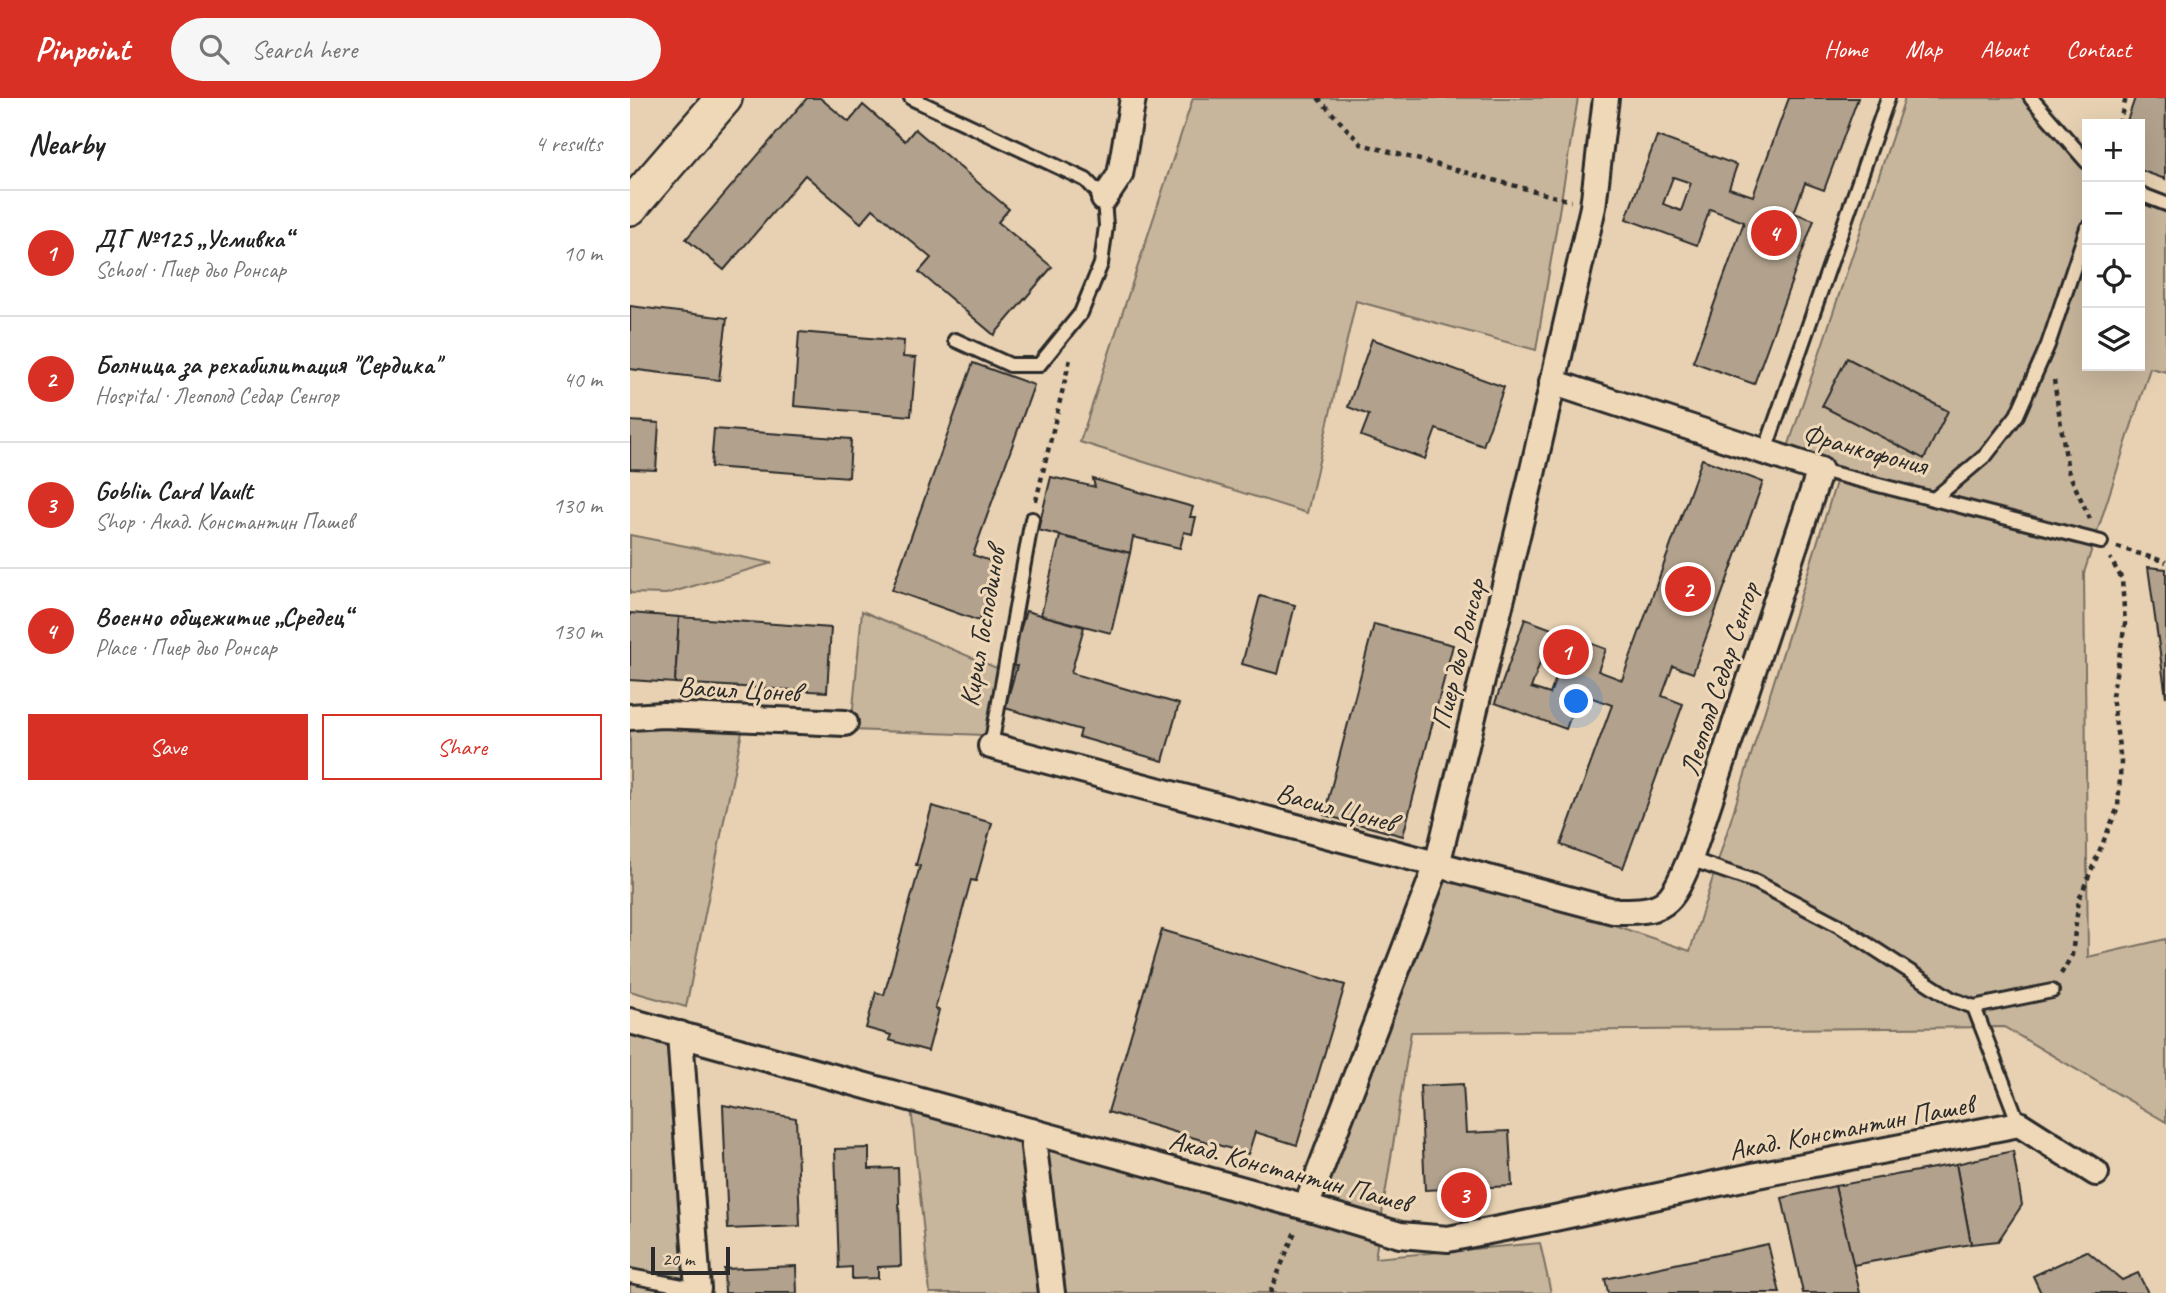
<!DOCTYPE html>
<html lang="en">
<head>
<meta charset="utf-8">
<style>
  body { margin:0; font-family:Caveat,sans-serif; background:#f6f6f6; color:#222 }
  .controls { position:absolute; right:21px; top:21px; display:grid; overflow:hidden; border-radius:0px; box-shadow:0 7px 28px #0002 }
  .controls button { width:63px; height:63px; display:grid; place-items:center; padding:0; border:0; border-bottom:2px solid #e0e0e0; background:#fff; color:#222; font:35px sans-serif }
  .scale { position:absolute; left:21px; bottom:18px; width:79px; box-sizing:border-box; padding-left:7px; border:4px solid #2b2b2b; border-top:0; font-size:19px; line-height:24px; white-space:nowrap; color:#2b2b2b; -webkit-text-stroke:5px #efd8b8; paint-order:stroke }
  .you { position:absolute; left:947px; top:604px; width:24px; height:24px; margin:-18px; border:5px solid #fff; border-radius:50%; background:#1a73e8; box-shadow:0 0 0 10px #1a73e833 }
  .badge { display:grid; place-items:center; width:46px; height:46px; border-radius:50%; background:#d93025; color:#fff; font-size:23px; font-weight:700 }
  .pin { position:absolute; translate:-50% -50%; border:4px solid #fff; box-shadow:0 2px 7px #0006 }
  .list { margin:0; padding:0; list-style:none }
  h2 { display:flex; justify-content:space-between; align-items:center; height:91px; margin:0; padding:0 28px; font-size:30px }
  h2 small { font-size:23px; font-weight:400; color:#767676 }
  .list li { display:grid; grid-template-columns:46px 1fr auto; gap:21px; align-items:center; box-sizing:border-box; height:126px; padding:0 28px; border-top:2px solid #e0e0e0 }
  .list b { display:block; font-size:26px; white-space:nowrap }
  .list p { margin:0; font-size:23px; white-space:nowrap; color:#767676 }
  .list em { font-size:23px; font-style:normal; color:#767676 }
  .actions { display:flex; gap:14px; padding:21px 28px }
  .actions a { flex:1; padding:16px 0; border:2px solid #d93025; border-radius:0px; text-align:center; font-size:24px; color:#d93025 }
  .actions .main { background:#d93025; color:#fff }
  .icon { flex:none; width:38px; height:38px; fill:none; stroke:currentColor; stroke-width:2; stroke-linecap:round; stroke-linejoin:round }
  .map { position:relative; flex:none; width:1536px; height:1195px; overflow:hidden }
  header { display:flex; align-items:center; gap:42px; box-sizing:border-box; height:98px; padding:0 35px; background:#d93025; color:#fff }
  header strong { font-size:33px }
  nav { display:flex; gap:38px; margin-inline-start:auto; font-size:24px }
  .search { width:490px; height:63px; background:#f6f6f6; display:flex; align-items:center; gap:18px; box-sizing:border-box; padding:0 24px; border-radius:38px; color:#767676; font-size:26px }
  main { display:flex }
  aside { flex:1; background:#fff }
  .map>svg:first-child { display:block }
</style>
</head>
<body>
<header>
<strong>Pinpoint</strong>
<div class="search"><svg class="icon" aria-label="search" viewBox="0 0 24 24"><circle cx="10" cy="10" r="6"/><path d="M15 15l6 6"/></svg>Search here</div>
<nav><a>Home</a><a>Map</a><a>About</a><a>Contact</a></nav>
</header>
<main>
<aside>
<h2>Nearby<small>4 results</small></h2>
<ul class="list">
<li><span class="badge">1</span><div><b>ДГ №125 „Усмивка“</b><p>School · Пиер дьо Ронсар</p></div><em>10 m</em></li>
<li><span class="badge">2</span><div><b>Болница за рехабилитация &quot;Сердика&quot;</b><p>Hospital · Леополд Седар Сенгор</p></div><em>40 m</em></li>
<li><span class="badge">3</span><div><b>Goblin Card Vault</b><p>Shop · Акад. Константин Пашев</p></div><em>130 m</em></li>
<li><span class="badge">4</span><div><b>Военно общежитие „Средец“</b><p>Place · Пиер дьо Ронсар</p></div><em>130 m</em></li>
</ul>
<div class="actions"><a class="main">Save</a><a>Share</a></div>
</aside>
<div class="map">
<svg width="1536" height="1195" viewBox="0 0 1536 1195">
  <rect width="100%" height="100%" fill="#e7d1b2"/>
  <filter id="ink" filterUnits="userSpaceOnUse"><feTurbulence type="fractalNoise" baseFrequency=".0143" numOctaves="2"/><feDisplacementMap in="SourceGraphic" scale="14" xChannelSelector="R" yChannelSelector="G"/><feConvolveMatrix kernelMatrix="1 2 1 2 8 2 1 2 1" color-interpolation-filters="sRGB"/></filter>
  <g filter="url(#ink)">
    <g fill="#c8b69c" stroke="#7a7064" stroke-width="2">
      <polygon points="563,0 948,0 906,252 726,203 677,415 450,344"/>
      <polygon points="1275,0 1401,0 1457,64 1457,268 1510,268 1510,96 1536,106 1536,274 1520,270 1454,475 1458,859 1536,841 1536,1024 1374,929 781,934 745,1160 910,1145 921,1195 300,1195 280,999 676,1109 807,767 1060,853 1207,381 1153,364"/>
      <polygon points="0,437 142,465 36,496 0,495"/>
      <polygon points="232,513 369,571 355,637 221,632"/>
      <polygon points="0,628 113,629 56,909 0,893"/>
      <polygon points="0,925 50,936 68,1195 0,1195"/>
    </g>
    <g fill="#b2a28d" stroke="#2b2b2b" stroke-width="2" fill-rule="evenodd">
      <polygon points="177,0 190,0 219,24 233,7 275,43 285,31 379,111 368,124 422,169 364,237 289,174 301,160 243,111 231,125 175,77 94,172 56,141"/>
      <path d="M1159,0h69l-34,92 -19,-7 -11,30 20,7 -60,164 -61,-22 51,-140 -34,-13 -13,36 -71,-26 31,-83 80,29 -8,23 24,8zM1043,79l18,6 -10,28 -18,-7z"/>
      <polygon points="1505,0 1536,0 1535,81 1510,72 1510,26 1496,26"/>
      <polygon points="0,208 97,220 89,282 0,271"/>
      <polygon points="169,234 274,243 273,259 286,260 281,318 164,308"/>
      <polygon points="742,241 874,289 853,348 806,331 795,361 731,338 739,317 718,309"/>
      <polygon points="1217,260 1318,313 1294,361 1192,308"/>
      <polygon points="343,265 404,287 343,457 369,466 349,523 262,492"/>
      <polygon points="0,323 29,325 26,372 0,371"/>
      <polygon points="84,331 221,341 219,379 81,369"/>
      <path d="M1072,361l61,23 -70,191 -20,-7 -11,30 21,8 -60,164 -62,-23 51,-140 -33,-12 -13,36 -71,-26 30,-84 81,30 -8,22 24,9zM911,562l19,7 -10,27 -19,-6z"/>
      <polygon points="421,379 465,389 463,381 563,409 560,419 566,419 562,436 554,434 550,450 503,439 500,455 408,432"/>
      <polygon points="430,438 500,455 481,535 411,517"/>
      <polygon points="1518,469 1536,471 1536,599"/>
      <polygon points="630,498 665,507 648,576 612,566"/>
      <polygon points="396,513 454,529 441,575 549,606 533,663 449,639 451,632 375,610 387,568 379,569"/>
      <polygon points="0,515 49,519 45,585 0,582"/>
      <polygon points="49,519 201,530 197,594 45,585"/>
      <polygon points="744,526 823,547 773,738 694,717"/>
      <polygon points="302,708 362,725 346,783 341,782 305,911 309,912 298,953 259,942 261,937 236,930 246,894 254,897 290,768 286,767"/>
      <polygon points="532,832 715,887 667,1047 625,1034 618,1056 478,1014"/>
      <polygon points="833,986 836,1035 879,1033 882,1088 795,1092 790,988"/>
      <polygon points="93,1007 166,1020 170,1128 98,1131"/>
      <polygon points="239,1050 239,1071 268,1070 271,1168 248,1169 248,1180 222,1181 222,1169 209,1170 205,1051"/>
      <polygon points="1383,1053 1392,1107 1368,1143 1341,1146 1326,1066"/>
      <polygon points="1326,1066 1341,1146 1223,1167 1205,1088"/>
      <polygon points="1205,1088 1230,1195 1173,1195 1152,1100"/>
      <polygon points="1138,1146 1150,1195 978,1195 975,1181"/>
      <polygon points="1457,1153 1492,1182 1508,1175 1518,1195 1411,1195 1403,1178"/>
      <polygon points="166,1168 167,1195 95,1195 94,1171"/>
    </g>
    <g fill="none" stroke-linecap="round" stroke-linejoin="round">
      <g stroke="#2b2b2b" stroke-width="18">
        <g id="lane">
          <polyline points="281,0 456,82 474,101 476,128 471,166 451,215 409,267 380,267 325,242"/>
          <polyline points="1401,0 1457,64"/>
          <polyline points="1510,96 1536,106"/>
          <polyline points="1135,353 1258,0"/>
          <polyline points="1190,372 1471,444"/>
          <polyline points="1304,401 1356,357 1387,317 1418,247 1457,130"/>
          <polyline points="361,648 402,421"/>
          <polyline points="1060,761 1126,784 1208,827 1322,901 1344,909 1422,893"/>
          <polyline points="1344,909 1389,1026"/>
          <polyline points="0,1178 68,1191"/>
        </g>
      </g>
      <g stroke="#2b2b2b" stroke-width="30">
        <g id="street">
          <polyline points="474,101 490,77 503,0"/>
          <polyline points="0,619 33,617 215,625"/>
          <path d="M361,648l622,165c53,1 57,-5 77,-52l130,-389 -268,-88"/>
          <polyline points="0,923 676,1109 770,1137 818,1141 920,1121 1127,1077 1389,1026 1466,1075"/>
          <polyline points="50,936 68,1191"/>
          <polyline points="402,1033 422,1195"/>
          <polyline points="676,1109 807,767 902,376 963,109 976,0"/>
        </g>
      </g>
      <g stroke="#2b2b2b" stroke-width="40">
        <polyline id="secondary" points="0,109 94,0"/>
      </g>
      <g stroke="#2b2b2b" stroke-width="4.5" stroke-dasharray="5 5" stroke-linecap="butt">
        <polyline points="688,0 731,46 941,103"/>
        <polyline points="1489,26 1496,0"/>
        <polyline points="1424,282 1438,373 1460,421"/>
        <polyline points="406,403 440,261"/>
        <polyline points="1487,449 1536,464"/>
        <polyline points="1431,876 1442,857 1449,801 1488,709 1491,664 1482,598 1495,526 1492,481 1480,460"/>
        <polyline points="640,1195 666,1131"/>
      </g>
      <use href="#lane" stroke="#efd8b8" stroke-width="12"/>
      <use href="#street" stroke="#efd8b8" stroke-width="24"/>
      <use href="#secondary" stroke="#efd8b8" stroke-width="35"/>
    </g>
  </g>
  <g text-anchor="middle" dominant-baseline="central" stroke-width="6" stroke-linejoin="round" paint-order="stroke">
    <g font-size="28" fill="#2b2b2b" stroke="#efd8b8">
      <text transform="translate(1235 351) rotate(15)">Франкофония</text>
      <text transform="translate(352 529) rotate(-80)">Кирил Господинов</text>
      <text transform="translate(828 556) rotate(-76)">Пиер дьо Ронсар</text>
      <text transform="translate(1089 581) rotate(-72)">Леополд Седар Сенгор</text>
      <text transform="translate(109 591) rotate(3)">Васил Цонев</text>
      <text transform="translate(706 709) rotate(15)">Васил Цонев</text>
      <text transform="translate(1221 1029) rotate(-11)">Акад. Константин Пашев</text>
      <text transform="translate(660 1073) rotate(15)">Акад. Константин Пашев</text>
    </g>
  </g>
</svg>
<div class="controls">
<button>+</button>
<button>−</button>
<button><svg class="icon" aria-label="locate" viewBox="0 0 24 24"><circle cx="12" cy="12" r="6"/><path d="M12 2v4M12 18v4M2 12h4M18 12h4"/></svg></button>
<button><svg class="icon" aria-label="layers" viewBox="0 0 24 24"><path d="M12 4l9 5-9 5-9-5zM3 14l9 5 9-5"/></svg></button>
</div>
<div class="scale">20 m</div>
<div class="you"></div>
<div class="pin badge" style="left:936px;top:554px">1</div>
<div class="pin badge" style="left:1058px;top:491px">2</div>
<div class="pin badge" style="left:834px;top:1097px">3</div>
<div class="pin badge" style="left:1144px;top:135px">4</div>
</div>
</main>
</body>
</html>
